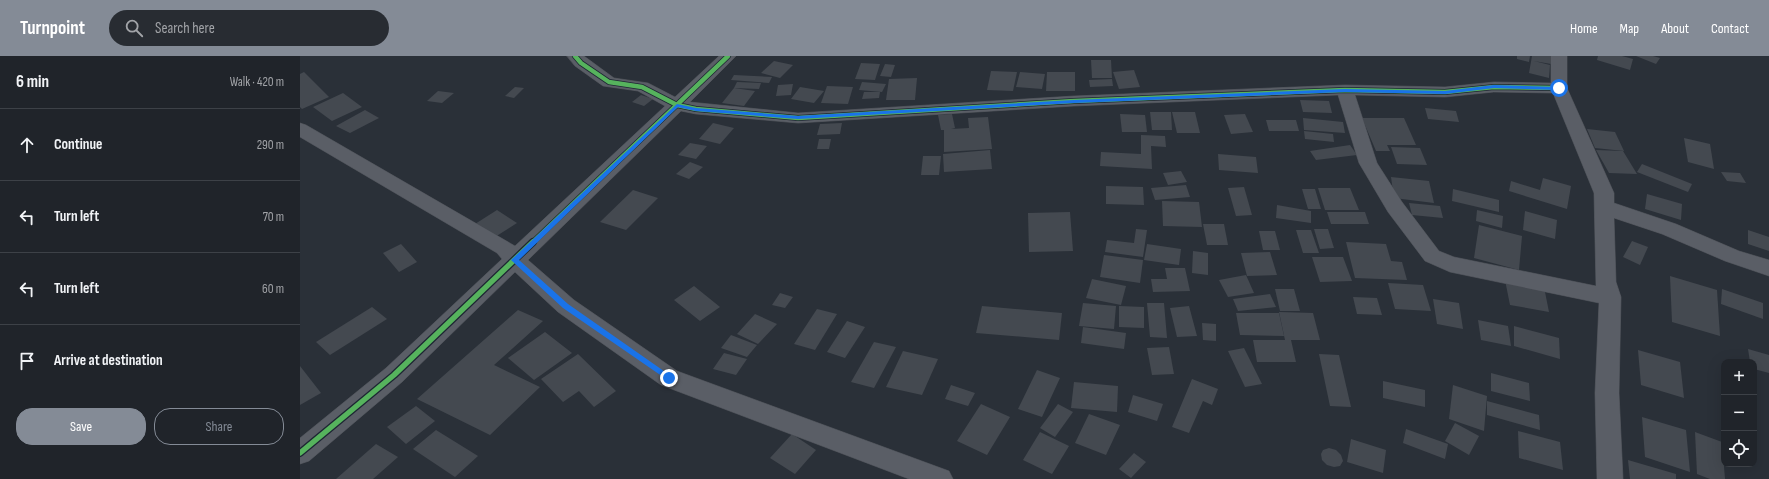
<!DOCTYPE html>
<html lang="en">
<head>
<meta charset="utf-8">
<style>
  body { margin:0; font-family:"Sofia Sans Condensed",sans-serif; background:#282c32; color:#f1f3f6 }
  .controls { position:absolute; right:12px; bottom:12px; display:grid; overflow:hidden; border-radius:8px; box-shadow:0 4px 16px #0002 }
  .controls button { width:36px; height:36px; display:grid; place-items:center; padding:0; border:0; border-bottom:1px solid #3d4147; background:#20242a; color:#f1f3f6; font:20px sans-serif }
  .stop { position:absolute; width:12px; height:12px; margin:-9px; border:3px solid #1a73e8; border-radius:50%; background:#fff }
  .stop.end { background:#1a73e8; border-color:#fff; box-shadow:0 1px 4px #0008 }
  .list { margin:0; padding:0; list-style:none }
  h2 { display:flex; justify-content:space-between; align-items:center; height:52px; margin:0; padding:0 16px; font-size:17px }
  h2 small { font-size:13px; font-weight:400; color:#a2a4a8 }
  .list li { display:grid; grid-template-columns:26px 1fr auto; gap:12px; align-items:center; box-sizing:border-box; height:72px; padding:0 16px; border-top:1px solid #3d4147 }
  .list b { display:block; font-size:15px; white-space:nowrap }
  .list em { font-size:13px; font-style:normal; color:#a2a4a8 }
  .actions { display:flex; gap:8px; padding:12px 16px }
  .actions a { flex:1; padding:9px 0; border:1px solid #848b96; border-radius:16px; text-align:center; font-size:14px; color:#848b96 }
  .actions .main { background:#848b96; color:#fff }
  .icon { flex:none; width:22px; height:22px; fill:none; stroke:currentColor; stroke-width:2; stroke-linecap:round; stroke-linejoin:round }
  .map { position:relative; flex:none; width:1469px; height:423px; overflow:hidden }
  header { display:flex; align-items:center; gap:24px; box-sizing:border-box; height:56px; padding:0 20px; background:#848b96; color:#fff }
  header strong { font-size:19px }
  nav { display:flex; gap:22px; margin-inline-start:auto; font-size:14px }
  .search { width:280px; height:36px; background:#282c32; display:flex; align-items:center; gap:10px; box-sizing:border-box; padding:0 14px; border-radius:22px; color:#a2a4a8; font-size:15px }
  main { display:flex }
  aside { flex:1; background:#20242a }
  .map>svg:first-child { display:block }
</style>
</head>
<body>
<header>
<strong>Turnpoint</strong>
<div class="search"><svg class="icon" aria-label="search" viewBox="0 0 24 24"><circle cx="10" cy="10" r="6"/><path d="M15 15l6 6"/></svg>Search here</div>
<nav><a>Home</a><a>Map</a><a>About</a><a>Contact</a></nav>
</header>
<main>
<aside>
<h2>6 min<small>Walk · 420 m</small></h2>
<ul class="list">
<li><svg class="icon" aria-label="ahead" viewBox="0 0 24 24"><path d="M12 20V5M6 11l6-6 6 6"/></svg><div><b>Continue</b></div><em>290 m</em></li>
<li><svg class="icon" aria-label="left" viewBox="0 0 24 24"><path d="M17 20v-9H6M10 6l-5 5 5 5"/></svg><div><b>Turn left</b></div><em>70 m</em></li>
<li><svg class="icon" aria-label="left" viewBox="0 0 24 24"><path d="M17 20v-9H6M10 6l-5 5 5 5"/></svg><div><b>Turn left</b></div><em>60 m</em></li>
<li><svg class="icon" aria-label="arrive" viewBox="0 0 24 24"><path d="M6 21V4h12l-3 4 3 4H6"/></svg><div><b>Arrive at destination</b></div></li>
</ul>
<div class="actions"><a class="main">Save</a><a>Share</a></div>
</aside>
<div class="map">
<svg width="1469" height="423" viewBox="0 0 1469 423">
  <rect width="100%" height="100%" fill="#2a3038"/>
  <g fill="#444950">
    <polygon points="1217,0 1230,0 1229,6 1217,3"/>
    <polygon points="1232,0 1251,0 1251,8 1234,5 1250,9 1249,22 1229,17"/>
    <polygon points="1298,0 1322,0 1333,3 1330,14 1297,4"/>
    <polygon points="1336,0 1353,0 1360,2 1356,8"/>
    <polygon points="791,4 811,4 812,22 792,22"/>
    <polygon points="474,5 493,9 480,22 461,17"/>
    <polygon points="561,7 580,8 575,24 555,23"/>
    <polygon points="585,8 595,9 591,21 580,20"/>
    <polygon points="834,14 840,31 819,33 813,16"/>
    <polygon points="691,15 717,16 713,35 687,34"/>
    <polygon points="4,16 29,41 2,53 0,51 0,18"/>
    <polygon points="720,16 745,18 742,33 716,31"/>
    <polygon points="747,16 775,16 775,35 746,35"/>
    <polygon points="434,19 472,21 469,27 431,24"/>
    <polygon points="617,22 615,44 586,44 589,23"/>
    <polygon points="812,23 813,30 790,31 789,24"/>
    <polygon points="437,26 461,27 459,33 434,32"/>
    <polygon points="562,26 586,28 582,36 559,34"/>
    <polygon points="493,28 491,39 476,40 478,29"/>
    <polygon points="527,30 553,31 548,48 521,47"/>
    <polygon points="215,31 224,32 214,42 205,40"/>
    <polygon points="500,31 524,35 514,47 491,43"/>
    <polygon points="434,32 455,35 444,50 422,47"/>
    <polygon points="138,35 154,37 142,47 127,45"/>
    <polygon points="564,36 580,36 579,42 562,43"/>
    <polygon points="43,37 62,51 32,65 13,51"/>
    <polygon points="341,39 353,43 344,50 332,46"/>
    <polygon points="1000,44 1029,45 1032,57 1003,56"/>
    <polygon points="1125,52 1156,55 1159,66 1128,63"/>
    <polygon points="65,54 79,62 50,77 36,70"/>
    <polygon points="850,56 871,56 872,74 852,74"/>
    <polygon points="872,56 895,56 900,77 877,77"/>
    <polygon points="652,58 655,72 651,73 669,72 668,62 688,61 692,93 644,96 644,74 641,74 638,59"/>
    <polygon points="820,58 845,59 847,76 822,76"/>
    <polygon points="945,58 953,76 931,78 924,59"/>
    <polygon points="1003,62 1043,66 1045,77 1004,74"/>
    <polygon points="1062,62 1104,62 1116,89 1087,89 1090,95 1076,95"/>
    <polygon points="966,64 996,64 999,75 969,75"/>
    <polygon points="413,67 434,72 420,88 399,83"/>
    <polygon points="542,67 540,78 517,79 520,68"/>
    <polygon points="1287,73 1315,76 1324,95 1295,92"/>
    <polygon points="1004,75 1033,78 1034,86 1005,83"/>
    <polygon points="841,79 865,80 866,91 851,90 852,113 800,110 801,96 841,98"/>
    <polygon points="1384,82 1410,88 1414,113 1388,106"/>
    <polygon points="519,83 531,83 529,93 517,93"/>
    <polygon points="390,87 407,90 396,103 378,99"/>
    <polygon points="1050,89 1057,99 1016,104 1010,95"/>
    <polygon points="1091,91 1120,92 1127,109 1097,108"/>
    <polygon points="690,94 692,113 644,116 643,98"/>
    <polygon points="1296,94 1323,95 1337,118 1309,117"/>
    <polygon points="918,98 956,101 958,117 919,114"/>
    <polygon points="623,100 641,100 639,119 621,119"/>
    <polygon points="390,106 403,111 389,123 376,118"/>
    <polygon points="1342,108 1392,128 1388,136 1337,116"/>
    <polygon points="881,115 887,126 868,129 863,117"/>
    <polygon points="1421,116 1440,117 1446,127 1427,125"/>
    <polygon points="1091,121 1129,125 1134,147 1094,142"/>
    <polygon points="1243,122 1271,130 1267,153 1209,135 1211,125 1240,134"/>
    <polygon points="886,129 890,141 855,144 851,132"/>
    <polygon points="806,130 843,131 844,149 806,148"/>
    <polygon points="944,131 952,159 936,160 928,132"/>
    <polygon points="1018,132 1050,132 1059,154 1025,154"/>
    <polygon points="1002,133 1015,133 1021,153 1008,153"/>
    <polygon points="1153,133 1199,144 1199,156 1152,145"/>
    <polygon points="333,134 358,142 326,174 300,166"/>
    <polygon points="1347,138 1382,148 1381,164 1345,153"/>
    <polygon points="862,145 899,146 902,171 863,170"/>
    <polygon points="1109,147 1140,150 1143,162 1112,159"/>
    <polygon points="977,149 1011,155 1011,167 976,162"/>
    <polygon points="197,154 217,167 195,181 175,168"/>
    <polygon points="1177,154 1203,160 1202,172 1176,165"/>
    <polygon points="1225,155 1257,164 1255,183 1223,174"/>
    <polygon points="770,156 773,195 729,196 728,157"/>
    <polygon points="1027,156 1065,156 1069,168 1031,168"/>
    <polygon points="903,168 924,168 928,189 907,189"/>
    <polygon points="1179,169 1222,180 1219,214 1174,202"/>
    <polygon points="836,173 847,174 843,201 805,196 807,184 834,187"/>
    <polygon points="1014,173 1028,173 1034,192 1020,193"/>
    <polygon points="996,174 1011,174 1019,197 1003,197"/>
    <polygon points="1448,174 1469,181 1469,195 1448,188"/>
    <polygon points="959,175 975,175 980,194 963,194"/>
    <polygon points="1332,185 1348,191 1340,209 1323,201"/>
    <polygon points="1046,186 1086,188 1091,205 1102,206 1107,224 1055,222"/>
    <polygon points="101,188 117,206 99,216 83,197"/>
    <polygon points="847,188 881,193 879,209 844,204"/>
    <polygon points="893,195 908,197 908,219 892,217"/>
    <polygon points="970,196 977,219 947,220 941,197"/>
    <polygon points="804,199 843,204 840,227 800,221"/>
    <polygon points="1012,201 1043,201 1052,225 1020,226"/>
    <polygon points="865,212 885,212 890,235 853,236 851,223 867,223"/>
    <polygon points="946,219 954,237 928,241 919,224"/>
    <polygon points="1370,220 1417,234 1420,280 1372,266"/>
    <polygon points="792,223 826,230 821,249 786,242"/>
    <polygon points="1205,224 1244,231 1249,256 1210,249"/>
    <polygon points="1088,227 1123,229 1131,255 1095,253"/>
    <polygon points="394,230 420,251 400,265 374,244"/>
    <polygon points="975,233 994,233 1000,255 980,255"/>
    <polygon points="1422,233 1463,247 1463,263 1421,248"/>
    <polygon points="480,237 493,241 485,252 472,249"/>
    <polygon points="970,238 976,251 938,255 933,243"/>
    <polygon points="1053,241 1077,242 1082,259 1057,258"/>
    <polygon points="1133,243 1159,247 1163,273 1137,268"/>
    <polygon points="783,247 816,250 814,273 779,270"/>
    <polygon points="847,247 864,247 867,282 850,281"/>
    <polygon points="682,250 762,257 759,284 676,277"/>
    <polygon points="819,250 844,251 844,272 819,271"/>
    <polygon points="889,250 897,280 877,281 870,252"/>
    <polygon points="72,251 87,263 30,299 16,286"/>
    <polygon points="517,253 537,258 515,294 494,288"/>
    <polygon points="218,254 243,265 194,309 240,331 190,379 117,343"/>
    <polygon points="979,256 1013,257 1020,284 991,284 996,306 957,306 953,284 985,284"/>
    <polygon points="936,257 979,257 984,280 940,279"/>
    <polygon points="455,258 477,268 458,288 437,278"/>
    <polygon points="1178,264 1208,270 1211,290 1181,284"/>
    <polygon points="547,265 565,271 545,302 527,296"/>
    <polygon points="902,267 916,268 916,285 903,284"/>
    <polygon points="1214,270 1259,282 1260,303 1214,290"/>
    <polygon points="783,271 826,277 824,293 781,287"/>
    <polygon points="245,276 272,297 234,324 208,302"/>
    <polygon points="431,279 457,289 447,301 421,292"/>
    <polygon points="574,286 596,291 574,332 551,326"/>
    <polygon points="869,291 874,318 852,319 847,292"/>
    <polygon points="944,292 962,328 945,331 928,295"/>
    <polygon points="1448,293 1469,299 1469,317 1454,313 1454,306 1450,306"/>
    <polygon points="1338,294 1380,306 1384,342 1341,329"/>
    <polygon points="603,295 638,303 622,339 586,331"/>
    <polygon points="424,297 447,303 436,319 413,313"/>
    <polygon points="278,298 316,335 294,351 279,335 263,346 241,323"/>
    <polygon points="1019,298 1039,299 1051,351 1030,350"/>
    <polygon points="0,310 21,337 0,349"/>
    <polygon points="737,314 760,322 742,361 718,353"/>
    <polygon points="1191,317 1229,327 1230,345 1191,335"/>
    <polygon points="892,323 918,333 912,349 903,345 889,377 872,371"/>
    <polygon points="1083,325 1125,334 1125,351 1083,342"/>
    <polygon points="774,326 818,330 817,356 771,352"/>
    <polygon points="651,329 675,337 668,350 645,343"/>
    <polygon points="1153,329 1187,340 1184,375 1149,363"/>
    <polygon points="833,339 863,348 857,365 828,356"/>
    <polygon points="1187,345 1239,359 1240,374 1187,359"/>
    <polygon points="681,348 710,361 687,399 657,385"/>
    <polygon points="758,348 773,356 755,381 740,372"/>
    <polygon points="116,350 135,365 106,388 87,371"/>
    <polygon points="789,358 820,369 806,399 775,387"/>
    <polygon points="1342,361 1386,374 1390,416 1345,401"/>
    <polygon points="1155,367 1179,380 1169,399 1145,385"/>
    <polygon points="1106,373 1148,388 1145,403 1103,387"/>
    <polygon points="136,374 178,400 155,421 113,393"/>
    <polygon points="1218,375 1260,386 1263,414 1219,402"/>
    <polygon points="740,376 769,390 752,418 723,404"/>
    <polygon points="1395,376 1422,386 1425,423 1410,423 1397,418"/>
    <polygon points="492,378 516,394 495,418 470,402"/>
    <polygon points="1051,383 1086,394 1083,417 1047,406"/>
    <polygon points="76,388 98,401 73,423 36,423"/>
    <polygon points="1029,392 1036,394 1041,399 1043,405 1040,410 1034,411 1027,409 1022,404 1021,398 1023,394"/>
    <polygon points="834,397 846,406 831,422 819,413"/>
    <polygon points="1328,404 1376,418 1376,423 1330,423"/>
  </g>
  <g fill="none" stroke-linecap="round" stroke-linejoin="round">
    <g stroke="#484c53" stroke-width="1">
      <path id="minor" d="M267,0h17l30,22 34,5 27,14 44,-41h17l-46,46 108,11 276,-17 271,-11 100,2 49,-5 57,1v-27h16v32l47,105v10l62,21 63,27 30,9v16l-44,-15 -63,-27 -48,-16 2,64 5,15 -2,96 4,86h-26l-2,-86 4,-90 -149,-31 -25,-11 -37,-49 -29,-49 -21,-68 -264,11 -276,17 -102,-9 -15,-3 -153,149 46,40 103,71 272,100 4,8h-44l-248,-94 -103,-73 -43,-40 -113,110 -93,79 -9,3v-26l86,-70 116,-109 -5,-6 -197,-116v-14l6,2 209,121 150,-140 -27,-15 -35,-5 -28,-20zM1194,36l59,1 41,100 2,93 -142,-29 -15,-6 -37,-49 -25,-39 -22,-68 90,2z"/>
    </g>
    <use href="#minor" fill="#5a5e66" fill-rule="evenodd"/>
    <g stroke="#1d2633" stroke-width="6">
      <g id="cycleway-far1">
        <polyline points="275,0 281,7 309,26 342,31 377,49 396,53 498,62 774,45 1045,34 1145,36 1194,31 1259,32"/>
        <polyline points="232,187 428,0"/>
      </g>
    </g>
    <g stroke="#1d2633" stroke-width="8">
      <polyline id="cycleway" points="0,397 94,319 233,186"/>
    </g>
    <use href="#cycleway-far1" stroke="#56b35d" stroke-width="4.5"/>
    <use href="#cycleway" stroke="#56b35d" stroke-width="5.5"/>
  </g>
  <polygon fill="#1a73e8" points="1194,29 1259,31 1261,32 1259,34 1194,32 1145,38 1045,36 774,47 498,63 396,55 378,51 219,204 268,248 371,320 371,324 369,325 263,252 211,204 377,48 396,52 498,60 774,44 1045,33 1145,35"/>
</svg>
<div class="controls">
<button>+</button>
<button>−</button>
<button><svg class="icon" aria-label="locate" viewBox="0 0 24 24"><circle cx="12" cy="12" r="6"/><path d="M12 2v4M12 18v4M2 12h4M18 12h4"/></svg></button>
</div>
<div class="stop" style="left:1259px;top:32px"></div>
<div class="stop end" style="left:369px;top:322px"></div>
</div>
</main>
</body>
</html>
